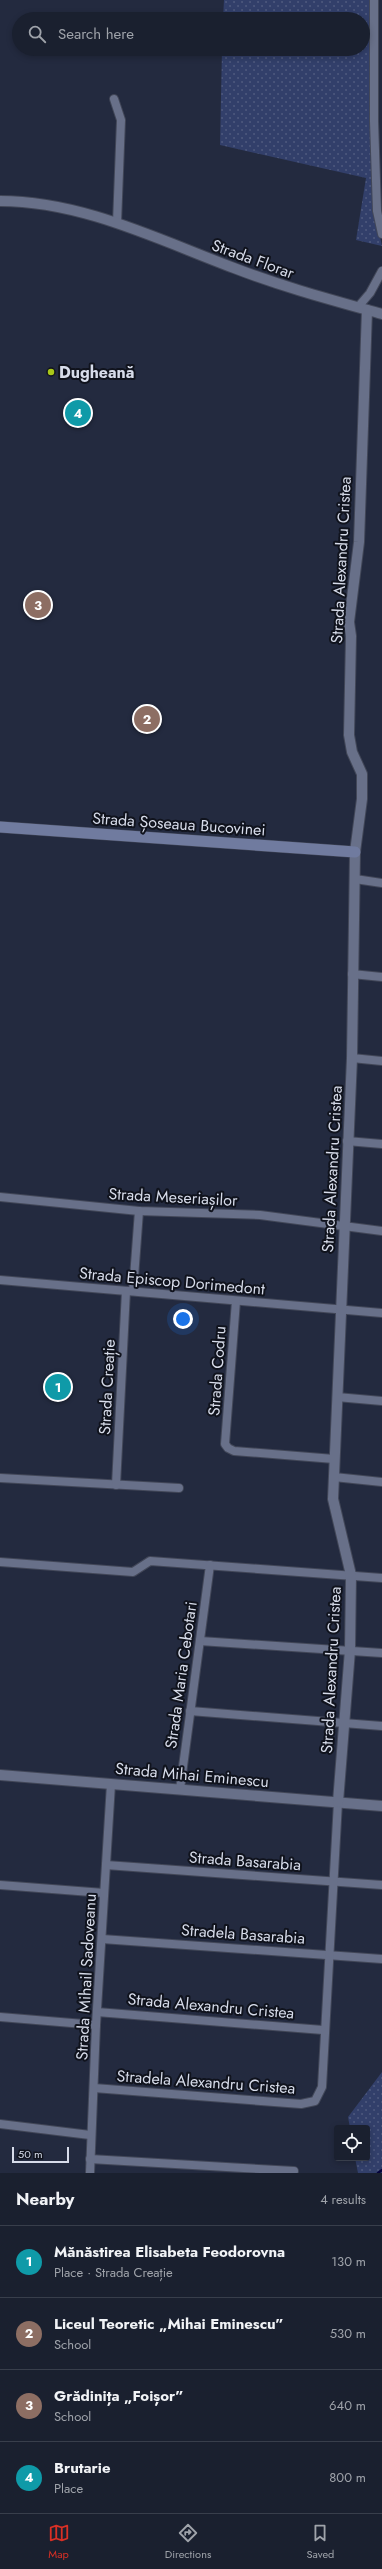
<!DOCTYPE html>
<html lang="en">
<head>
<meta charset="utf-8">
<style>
  body { margin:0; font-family:Jost,sans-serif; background:#272d3b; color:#f1f3f6 }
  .controls { position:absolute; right:12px; bottom:12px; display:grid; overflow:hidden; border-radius:4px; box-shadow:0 2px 6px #0003 }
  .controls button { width:36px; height:36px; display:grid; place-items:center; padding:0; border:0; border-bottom:1px solid #383e4b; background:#1a202f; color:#f1f3f6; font:20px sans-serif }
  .scale { position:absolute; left:12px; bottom:10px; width:57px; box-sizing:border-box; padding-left:4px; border:2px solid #d7dcea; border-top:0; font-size:11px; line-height:14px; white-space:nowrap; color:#d7dcea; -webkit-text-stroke:3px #10131d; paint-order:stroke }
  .you { position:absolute; left:183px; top:1319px; width:14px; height:14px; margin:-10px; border:3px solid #fff; border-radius:50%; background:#1a73e8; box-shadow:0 0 0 6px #1a73e833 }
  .badge { display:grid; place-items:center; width:26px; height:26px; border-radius:50%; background:#d93025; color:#fff; font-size:13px; font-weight:700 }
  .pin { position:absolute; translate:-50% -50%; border:2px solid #fff; box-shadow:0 1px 4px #0006 }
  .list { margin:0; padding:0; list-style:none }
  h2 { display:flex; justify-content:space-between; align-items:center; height:52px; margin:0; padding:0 16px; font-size:17px }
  h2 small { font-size:13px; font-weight:400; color:#9fa3aa }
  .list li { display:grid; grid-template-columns:26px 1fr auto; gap:12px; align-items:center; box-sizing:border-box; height:72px; padding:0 16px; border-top:1px solid #383e4b }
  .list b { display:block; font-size:15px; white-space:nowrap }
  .list p { margin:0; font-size:13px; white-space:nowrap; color:#9fa3aa }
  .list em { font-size:13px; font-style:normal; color:#9fa3aa }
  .icon { flex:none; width:22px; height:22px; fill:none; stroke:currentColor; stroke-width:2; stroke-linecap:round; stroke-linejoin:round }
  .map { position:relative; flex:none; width:382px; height:2173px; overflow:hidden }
  .search { position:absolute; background:#1a202f; box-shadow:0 2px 6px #0003; left:12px; right:12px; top:12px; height:44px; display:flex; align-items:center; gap:10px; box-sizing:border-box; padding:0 14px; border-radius:22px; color:#9fa3aa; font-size:15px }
  .sheet { height:340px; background:#1a202f }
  nav { display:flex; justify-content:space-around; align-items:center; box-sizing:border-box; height:56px; border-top:1px solid #383e4b; background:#1a202f; font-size:11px; color:#9fa3aa }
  nav a { display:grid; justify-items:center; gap:2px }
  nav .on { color:#d93025 }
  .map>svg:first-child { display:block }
</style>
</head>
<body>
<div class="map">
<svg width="382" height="2173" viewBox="0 0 382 2173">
  <defs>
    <pattern id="grass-dots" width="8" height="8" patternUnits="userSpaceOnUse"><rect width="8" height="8" fill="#323f6a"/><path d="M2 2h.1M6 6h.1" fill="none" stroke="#4f5a7f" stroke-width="1.8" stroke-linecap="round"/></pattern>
  </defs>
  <rect width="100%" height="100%" fill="#232a3f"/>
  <g fill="url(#grass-dots)">
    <polygon points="224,0 371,0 374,208 382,246 356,240 366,178 220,145 222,49 363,49 363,19 223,19"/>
    <polygon points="382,2072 382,2173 358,2173 355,2158 367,2158 367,2128 350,2128 348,2117"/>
  </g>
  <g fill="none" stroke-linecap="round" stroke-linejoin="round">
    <polyline stroke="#05023c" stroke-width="2.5" points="378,2173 382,2170"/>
    <g stroke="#424758" stroke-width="10">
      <g id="minor">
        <polyline points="374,0 374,121 377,211 382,234"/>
        <polyline points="114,99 121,120 117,223"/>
        <polyline points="358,307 370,293 382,271"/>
        <polyline points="355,879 382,883"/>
        <polyline points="352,974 382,977"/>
        <polyline points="352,1058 382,1061"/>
        <polyline points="347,1141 382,1144"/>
        <polyline points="0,1197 139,1211 260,1215 382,1231"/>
        <polyline points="0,1280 382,1313"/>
        <polyline points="133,1291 139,1211"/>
        <polyline points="236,1301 225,1444 228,1448 234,1451 334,1459"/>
        <polyline points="337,1397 382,1401"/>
        <polyline points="334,1477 382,1482"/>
        <polyline points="0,1478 179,1488"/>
        <polyline points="116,1485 126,1291"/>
        <polyline points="0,1562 133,1572 150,1561 382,1578"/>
        <polyline points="200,1641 382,1653"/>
        <polyline points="190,1711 382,1726"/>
        <polyline points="180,1789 210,1565"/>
        <polyline points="106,1865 382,1885"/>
        <polyline points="0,1885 104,1893"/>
        <polyline points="102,1939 382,1959"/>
        <polyline points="97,2012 323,2030"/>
        <polyline points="0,2017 96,2025"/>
        <polyline points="94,2088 301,2104 315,2101 322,2087 338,1802"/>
        <polyline points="0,2124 90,2135"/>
        <polyline points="90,2159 294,2171"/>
        <polyline points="90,2173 96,2025 111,1784"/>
      </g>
    </g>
    <g stroke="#424758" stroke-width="12">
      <g id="tertiary">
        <path d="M0,201c82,0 159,39 234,67 49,19 98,32 148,46"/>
        <polyline points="0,1775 382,1806"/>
        <polyline points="338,1802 350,1650 351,1575 333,1499 352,1058 355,852 362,799 362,774 352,752 349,735 351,636 349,622 359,542 367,310"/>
      </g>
    </g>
    <g stroke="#424758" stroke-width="12">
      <polyline id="secondary" points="0,827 355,852"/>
    </g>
    <use href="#minor" stroke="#687089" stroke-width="8"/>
    <use href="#tertiary" stroke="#687089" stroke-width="10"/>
    <use href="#secondary" stroke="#707b9f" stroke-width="11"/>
  </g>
  <circle fill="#a9c719" stroke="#10131d" stroke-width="1.5" cx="51" cy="372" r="4"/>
  <g text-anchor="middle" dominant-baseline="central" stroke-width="4" stroke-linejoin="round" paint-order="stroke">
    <g font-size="16" fill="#d7dcea" stroke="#10131d">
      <text transform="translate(253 259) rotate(20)">Strada Florar</text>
      <text transform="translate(341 560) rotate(-87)">Strada Alexandru Cristea</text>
      <text transform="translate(179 824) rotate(4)">Strada Șoseaua Bucovinei</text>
      <text transform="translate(332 1169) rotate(-87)">Strada Alexandru Cristea</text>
      <text transform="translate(173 1197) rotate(3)">Strada Meseriașilor</text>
      <text transform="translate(172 1281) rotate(5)">Strada Episcop Dorimedont</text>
      <text transform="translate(217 1371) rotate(-86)">Strada Codru</text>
      <text transform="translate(107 1387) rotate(-87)">Strada Creație</text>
      <text transform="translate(331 1670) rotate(-87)">Strada Alexandru Cristea</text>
      <text transform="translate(181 1675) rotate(-82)">Strada Maria Cebotari</text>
      <text transform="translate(192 1775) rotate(5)">Strada Mihai Eminescu</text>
      <text transform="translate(245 1861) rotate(4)">Strada Basarabia</text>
      <text transform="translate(243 1934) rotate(4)">Stradela Basarabia</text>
      <text transform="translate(86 1977) rotate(-87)">Strada Mihail Sadoveanu</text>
      <text transform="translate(211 2006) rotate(5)">Strada Alexandru Cristea</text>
      <text transform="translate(206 2082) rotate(4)">Stradela Alexandru Cristea</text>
    </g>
    <g font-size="16" font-weight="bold" fill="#d7dcea" stroke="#10131d" text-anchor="start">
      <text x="59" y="372">Dugheană</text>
    </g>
  </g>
</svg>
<div class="controls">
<button><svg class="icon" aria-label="locate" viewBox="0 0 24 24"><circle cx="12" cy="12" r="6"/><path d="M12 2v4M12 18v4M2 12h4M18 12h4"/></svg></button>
</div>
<div class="scale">50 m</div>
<div class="you"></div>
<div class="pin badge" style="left:58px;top:1387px;background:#0f9aa8">1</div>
<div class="pin badge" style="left:147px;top:719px;background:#8d6e63">2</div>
<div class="pin badge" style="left:38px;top:605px;background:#8d6e63">3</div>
<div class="pin badge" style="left:78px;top:413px;background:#0f9aa8">4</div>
<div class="search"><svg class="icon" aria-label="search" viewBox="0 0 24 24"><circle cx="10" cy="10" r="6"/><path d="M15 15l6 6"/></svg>Search here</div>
</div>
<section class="sheet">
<h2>Nearby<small>4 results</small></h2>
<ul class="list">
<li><span class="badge" style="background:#0f9aa8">1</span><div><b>Mănăstirea Elisabeta Feodorovna</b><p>Place · Strada Creație</p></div><em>130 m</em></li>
<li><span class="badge" style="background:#8d6e63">2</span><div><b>Liceul Teoretic „Mihai Eminescu”</b><p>School</p></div><em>530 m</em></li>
<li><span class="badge" style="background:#8d6e63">3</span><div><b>Grădinița „Foișor”</b><p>School</p></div><em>640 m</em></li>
<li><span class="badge" style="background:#0f9aa8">4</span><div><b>Brutarie</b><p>Place</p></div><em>800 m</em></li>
</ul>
</section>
<nav>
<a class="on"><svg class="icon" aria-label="map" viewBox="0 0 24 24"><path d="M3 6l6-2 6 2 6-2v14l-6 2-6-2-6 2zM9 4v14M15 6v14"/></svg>Map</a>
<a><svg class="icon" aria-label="directions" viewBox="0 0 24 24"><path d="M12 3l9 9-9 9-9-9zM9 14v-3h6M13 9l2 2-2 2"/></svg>Directions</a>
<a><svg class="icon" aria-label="saved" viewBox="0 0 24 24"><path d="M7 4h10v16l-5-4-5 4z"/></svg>Saved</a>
</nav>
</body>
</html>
